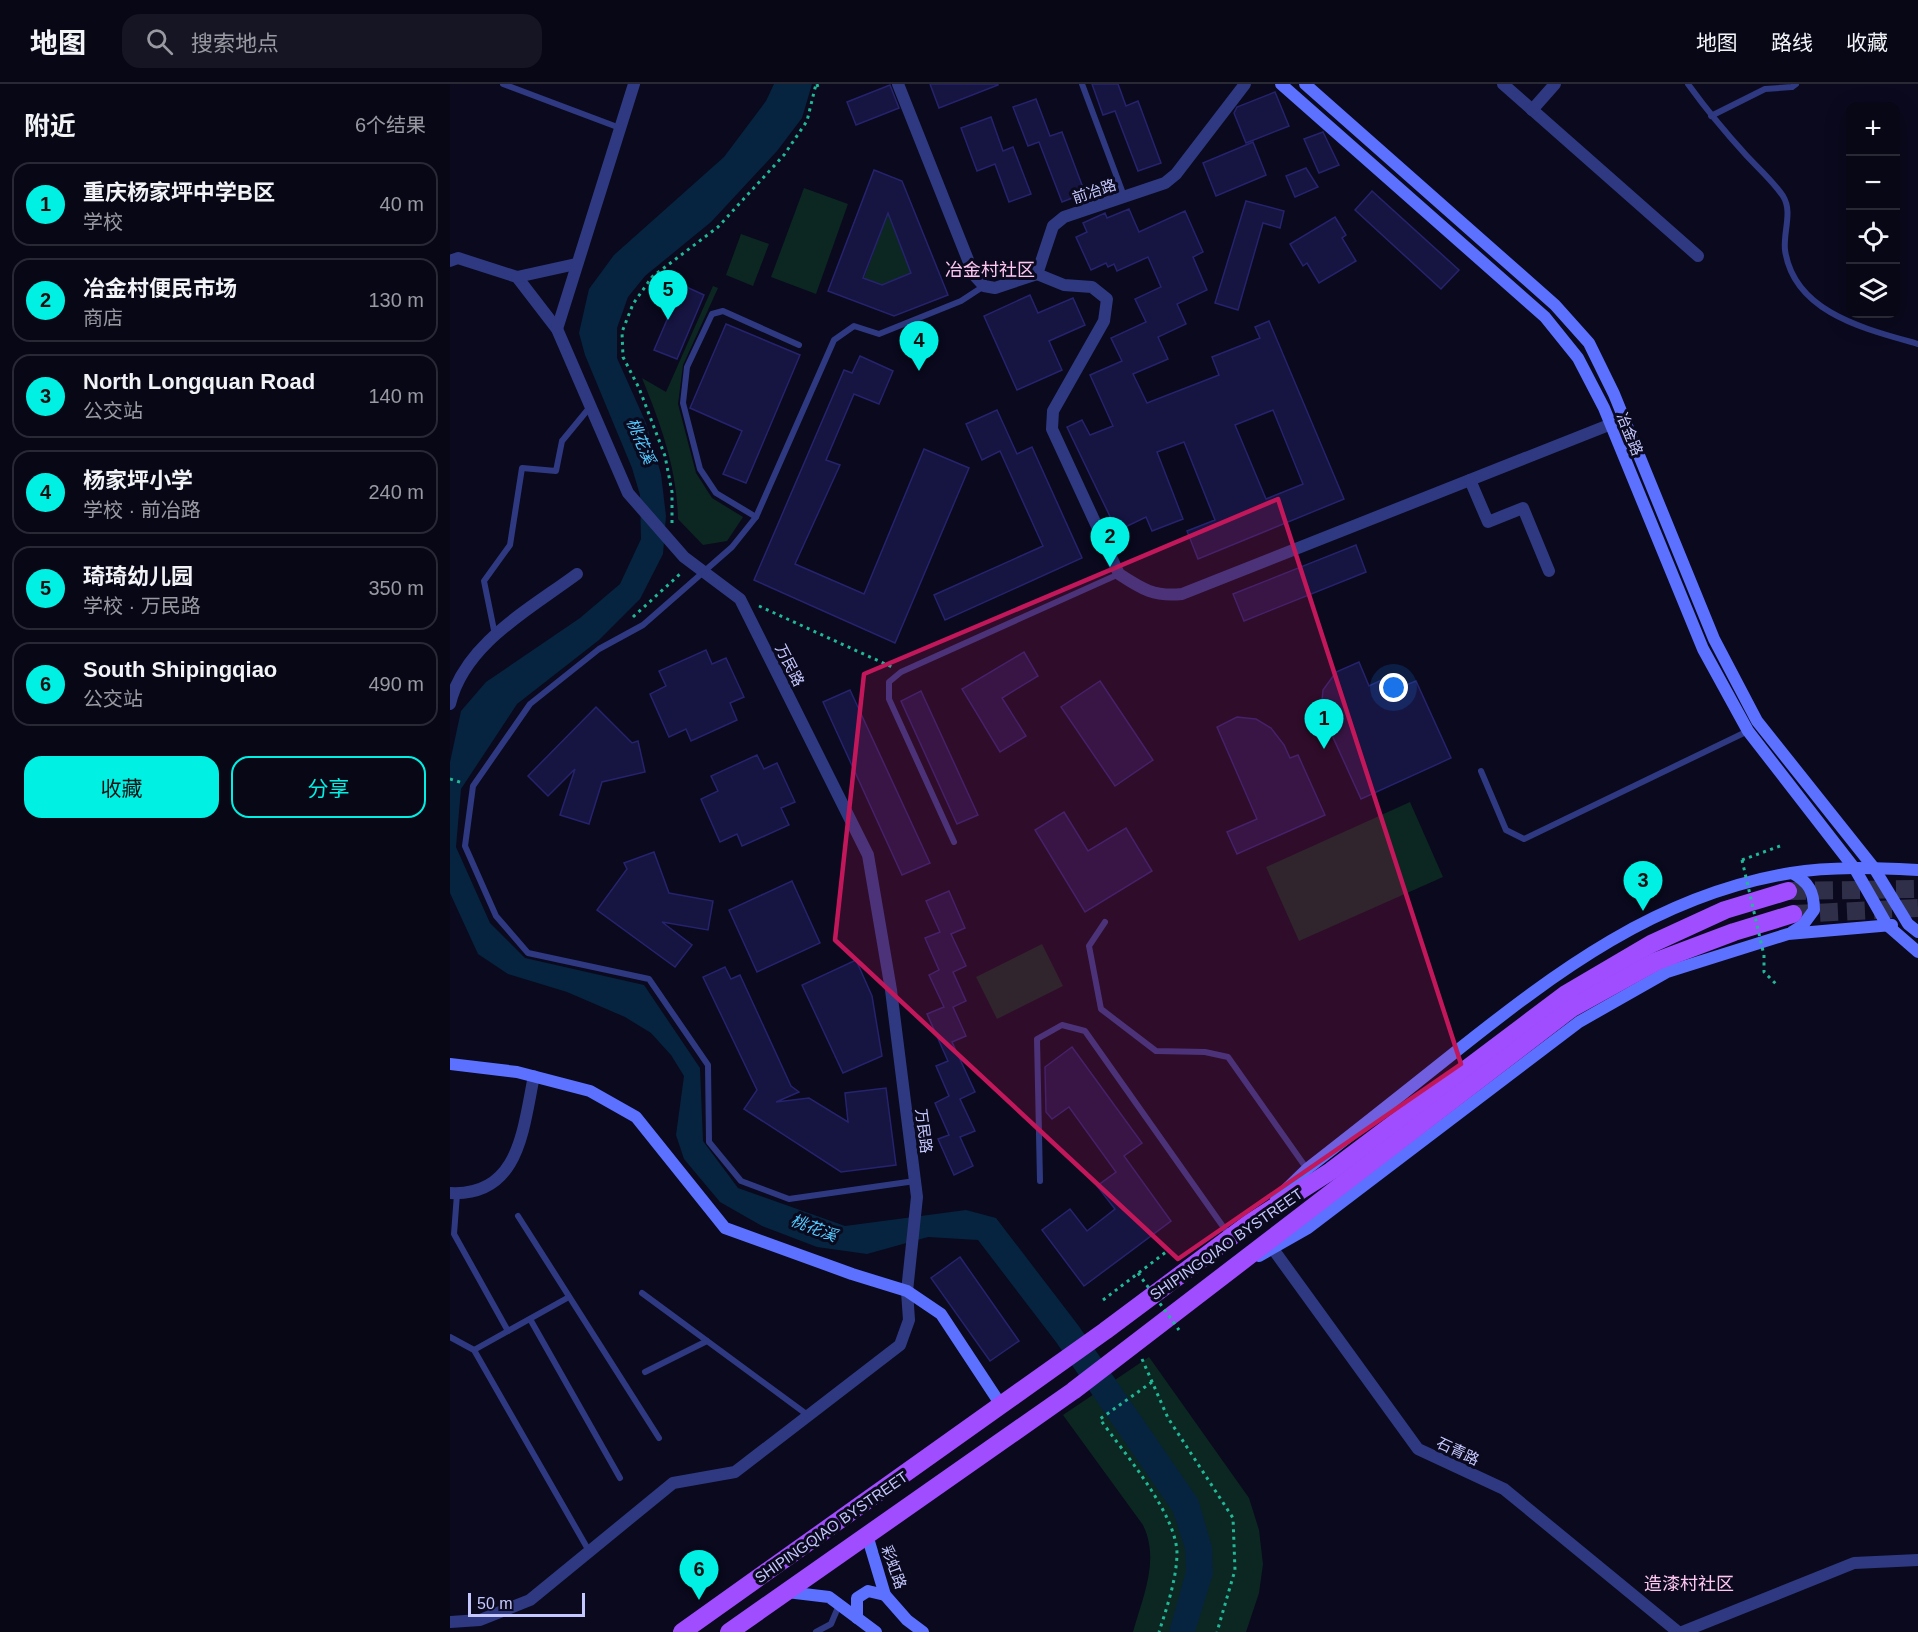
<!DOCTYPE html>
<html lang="zh">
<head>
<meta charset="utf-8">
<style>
  body { margin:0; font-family:Arial,"Noto Sans SC",sans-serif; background:#161523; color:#f1f3f6 }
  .controls { position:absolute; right:18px; top:18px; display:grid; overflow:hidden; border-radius:12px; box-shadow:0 6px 24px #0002 }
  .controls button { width:54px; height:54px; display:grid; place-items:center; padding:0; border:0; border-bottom:2px solid #292835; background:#080716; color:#f1f3f6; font:30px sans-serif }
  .scale { position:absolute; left:18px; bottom:15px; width:117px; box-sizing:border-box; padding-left:6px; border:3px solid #c5c8ff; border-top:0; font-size:16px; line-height:21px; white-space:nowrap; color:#c5c8ff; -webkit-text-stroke:4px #0a091d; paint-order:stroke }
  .you { position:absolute; left:944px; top:604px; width:21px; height:21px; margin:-15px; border:4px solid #fff; border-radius:50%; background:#1a73e8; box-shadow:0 0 0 9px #1a73e833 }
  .badge { display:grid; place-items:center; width:39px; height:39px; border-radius:50%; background:#00f0e3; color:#111; font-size:20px; font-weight:700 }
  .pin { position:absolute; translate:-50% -50px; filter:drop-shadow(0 2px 3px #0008) }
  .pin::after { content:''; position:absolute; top:32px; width:21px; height:18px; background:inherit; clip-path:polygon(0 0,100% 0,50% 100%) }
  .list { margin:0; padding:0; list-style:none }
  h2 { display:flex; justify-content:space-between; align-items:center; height:78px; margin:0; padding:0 24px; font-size:26px }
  h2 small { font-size:20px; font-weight:400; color:#9899a1 }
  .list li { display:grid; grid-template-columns:39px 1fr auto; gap:18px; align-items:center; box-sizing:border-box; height:84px; margin:0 12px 12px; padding:0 12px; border:2px solid #292835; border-radius:18px }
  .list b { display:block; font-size:22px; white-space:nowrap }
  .list p { margin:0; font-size:20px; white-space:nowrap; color:#9899a1 }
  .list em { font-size:20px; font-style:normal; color:#9899a1 }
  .actions { display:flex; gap:12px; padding:18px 24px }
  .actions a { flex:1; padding:14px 0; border:2px solid #00f0e3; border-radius:18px; text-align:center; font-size:21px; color:#00f0e3 }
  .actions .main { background:#00f0e3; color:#111 }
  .icon { flex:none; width:33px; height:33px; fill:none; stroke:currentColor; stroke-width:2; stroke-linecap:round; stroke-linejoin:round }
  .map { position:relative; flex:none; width:1468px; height:1548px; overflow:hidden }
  header { display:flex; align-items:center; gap:36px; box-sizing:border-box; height:84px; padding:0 30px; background:#080716; border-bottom:2px solid #292835 }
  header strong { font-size:28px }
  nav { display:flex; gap:33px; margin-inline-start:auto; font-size:21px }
  .search { width:420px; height:54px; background:#161523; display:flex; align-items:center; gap:15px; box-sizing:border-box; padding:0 21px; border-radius:18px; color:#9899a1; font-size:22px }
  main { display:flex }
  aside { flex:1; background:#080716 }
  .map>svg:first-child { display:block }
</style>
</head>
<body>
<header>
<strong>地图</strong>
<div class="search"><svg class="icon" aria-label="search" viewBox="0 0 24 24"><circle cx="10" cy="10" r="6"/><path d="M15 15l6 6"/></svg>搜索地点</div>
<nav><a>地图</a><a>路线</a><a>收藏</a></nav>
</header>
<main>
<aside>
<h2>附近<small>6个结果</small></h2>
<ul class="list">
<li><span class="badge">1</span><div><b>重庆杨家坪中学B区</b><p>学校</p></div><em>40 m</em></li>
<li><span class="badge">2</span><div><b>冶金村便民市场</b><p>商店</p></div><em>130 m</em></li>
<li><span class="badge">3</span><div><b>North Longquan Road</b><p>公交站</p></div><em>140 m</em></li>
<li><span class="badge">4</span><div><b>杨家坪小学</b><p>学校 · 前冶路</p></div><em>240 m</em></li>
<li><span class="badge">5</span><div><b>琦琦幼儿园</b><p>学校 · 万民路</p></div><em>350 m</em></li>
<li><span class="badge">6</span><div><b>South Shipingqiao</b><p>公交站</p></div><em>490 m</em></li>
</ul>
<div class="actions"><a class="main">收藏</a><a>分享</a></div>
</aside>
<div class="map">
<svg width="1468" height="1548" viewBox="0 0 1468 1548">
  <rect width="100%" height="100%" fill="#0a091d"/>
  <g fill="#0c2722">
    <polygon points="354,104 398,120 366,210 321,193"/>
    <polygon points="438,129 461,189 432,201 414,194"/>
    <polygon points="291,150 319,160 303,202 276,191"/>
    <path d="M263,202l5,2 -35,77 -5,39 18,69 16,25 31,19 -16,24 -24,4 -25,-26c-1,-50 -17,-94 -36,-141l24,14z"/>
    <polygon points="960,718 993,793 849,857 816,783"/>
    <polygon points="592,860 613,902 547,935 526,893"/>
    <path d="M699,1273l100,141 10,32 4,34 -4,29 -13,39h-113c10,-36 27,-72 10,-107l-80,-110z"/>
  </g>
  <polygon fill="#06243f" points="324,0 362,0 352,34 327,67 261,138 195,192 178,213 167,244 167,274 196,339 211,390 216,432 213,470 190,515 149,556 67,620 11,705 6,763 40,839 75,874 194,901 250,984 253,1057 288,1104 395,1142 516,1126 546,1134 628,1241 748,1415 762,1463 763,1490 745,1548 719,1548 736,1487 735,1465 723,1428 606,1258 528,1156 478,1153 417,1170 367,1163 312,1142 270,1118 234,1075 226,1051 234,992 221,971 201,949 175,933 117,908 58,890 28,870 0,809 0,678 11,627 36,598 130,534 170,500 191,455 190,411 182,384 135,271 129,249 139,205 164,171 274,73 316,17"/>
  <g fill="#161440" stroke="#26236e" stroke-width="1.5" fill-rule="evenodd">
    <polygon points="480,0 548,0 548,1 489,24"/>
    <polygon points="642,0 668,0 676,22 688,17 711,79 688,87 665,27 653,31"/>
    <polygon points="440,1 449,24 406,41 397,18"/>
    <polygon points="825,8 839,42 796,59 784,29 787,23"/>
    <polygon points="586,15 600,52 612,48 635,109 612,118 589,58 578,62 563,23"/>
    <polygon points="541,33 553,67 563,63 581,110 559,118 545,80 527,87 511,44"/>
    <polygon points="873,48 889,81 869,89 854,55"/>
    <polygon points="803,58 816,91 766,112 753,79"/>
    <polygon points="856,84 868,103 845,113 836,92"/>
    <path d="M424,86l28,11 46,114 -54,21 -66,-25zM438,129l23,60 -29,12 -19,-7z"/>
    <polygon points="922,107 1009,186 991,205 905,126"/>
    <polygon points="796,117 834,127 830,144 813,139 788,226 765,219"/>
    <path d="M679,125l10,23 46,-21 18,41 -10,5 14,33 -30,14 9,20 -28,13 10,22 -35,15 14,29 72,-28 -7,-18 48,-19 -5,-11 14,-6 75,178 -146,60 -11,-28 28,-11 -31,-78 -27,10 26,67 -31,12 -6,-14 -29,14 -50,-104 15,-7 8,15 23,-9 -23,-51 32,-14 -11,-23 35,-16 -11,-23 26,-12 -13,-30 -31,14 -3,-7 -6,3 -2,-4 -15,7 -15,-33 11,-5 -4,-9 22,-10 2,5zM823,326l30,74 -37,15 -31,-74z"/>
    <polygon points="885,133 896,151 892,154 906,177 869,199 857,179 853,182 840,160"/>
    <polygon points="232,201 254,211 227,275 204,266"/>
    <polygon points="580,211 588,229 623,214 635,241 599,257 612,286 567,306 534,232"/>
    <polygon points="276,240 350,271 296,399 273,390 292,347 240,324"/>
    <polygon points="410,272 443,287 429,320 404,310 376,376 390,381 345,480 414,510 474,365 519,384 445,559 304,496 394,286 402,289"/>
    <polygon points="547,326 567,370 582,363 632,474 495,536 484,511 593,462 550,367 532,376 516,340"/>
    <polygon points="906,461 916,488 794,537 783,510"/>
    <polygon points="256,566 262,580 276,574 294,613 280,619 287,636 241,657 236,645 219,653 200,610 216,602 209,587"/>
    <polygon points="574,568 588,592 552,614 576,652 550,668 512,605"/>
    <polygon points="909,578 919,602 938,593 944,606 966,597 1001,674 911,715 871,627 873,606 886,588"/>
    <polygon points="650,597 703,676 665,702 611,623"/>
    <polygon points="400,606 480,779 452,791 373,618"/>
    <polygon points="471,607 528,731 507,740 451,617"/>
    <polygon points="146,623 182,659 188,657 195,688 152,698 139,740 110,731 125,685 98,712 78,692"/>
    <polygon points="787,633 806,635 821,644 834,661 840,674 848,671 875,731 787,770 777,748 807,735 767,643"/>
    <polygon points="307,671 314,685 327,679 345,718 331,724 339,741 292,762 287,750 270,758 251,715 268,707 261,692"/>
    <polygon points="614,728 638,767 676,744 702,787 635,828 585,746"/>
    <polygon points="204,768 219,809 263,817 258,846 212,838 242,861 225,883 147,826 177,785 174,779"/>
    <polygon points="342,797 370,859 307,888 279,826"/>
    <polygon points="499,807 515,844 501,850 516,882 503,888 516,917 503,923 516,952 502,958 525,1008 510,1015 525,1047 510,1053 523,1082 504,1091 488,1055 499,1051 485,1019 499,1012 486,982 498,977 477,930 494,923 479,891 489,886 475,854 490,848 476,817"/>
    <polygon points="406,876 422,912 432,972 393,989 352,901"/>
    <polygon points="275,883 281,895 290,891 341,1002 349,1008 326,1018 359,1014 398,1038 395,1009 436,1004 446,1081 391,1088 294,1025 307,1006 253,893"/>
    <polygon points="622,963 692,1059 674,1072 721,1137 634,1202 592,1146 620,1125 637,1147 665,1125 647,1102 666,1088 619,1023 602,1035 596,1028 595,983"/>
    <polygon points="510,1173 569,1257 540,1277 481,1194"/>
  </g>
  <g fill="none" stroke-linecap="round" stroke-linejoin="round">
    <g stroke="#2f2f4a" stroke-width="18" stroke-dasharray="18 9" stroke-linecap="butt">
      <polyline points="1338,807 1468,805"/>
      <polyline points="1343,830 1468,824"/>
    </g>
    <g stroke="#21b897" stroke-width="3" stroke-dasharray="3 4.5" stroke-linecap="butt">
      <polyline points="366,2 372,0"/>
      <polyline points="222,439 222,408 215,372 189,304 173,273 172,248 183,220 202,193 268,143 334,71 357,37 366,0"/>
      <polyline points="309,522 442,583"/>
      <polyline points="183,533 230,490"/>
      <polyline points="0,695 13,699"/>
      <polyline points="1292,776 1330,762"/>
      <polyline points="1314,871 1314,888 1328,902"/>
      <polyline points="653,1216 716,1168"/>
      <polyline points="692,1275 718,1334 783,1434 785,1486 767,1548"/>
      <path d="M702,1298l-52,37c23,33 78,96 77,136 -1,26 -10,52 -18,77"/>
    </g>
    <g stroke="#2f3981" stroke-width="6">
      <polyline points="53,0 170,44"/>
      <polyline points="632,0 674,112"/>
      <path d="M1238,0c18,25 37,48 58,71 12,13 27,26 37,41 10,16 0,36 2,54 9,63 81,79 133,94"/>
      <polyline points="1261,32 1315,5 1342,3 1346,0"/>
      <polyline points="306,433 266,409 250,385 233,319 237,283 262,230 273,227 349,261"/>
      <polyline points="45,551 34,497 60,461 72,384 106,387 112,357 140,323"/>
      <polyline points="1031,687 1056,746 1074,755 1298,647"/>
      <polyline points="504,758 439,615 439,598 451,588 669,490"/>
      <polyline points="655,838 639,862 651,925 706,967 755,968 778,973 857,1085"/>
      <polyline points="465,1097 339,1115 291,1097 259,1058 258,981 199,895 78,869 46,832 15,762 23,702 80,620 149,565 193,541 282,463 306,433 384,256 404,242 429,250 511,217 534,202"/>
      <polyline points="590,1097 587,955 612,941 635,947 779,1151"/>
      <polyline points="7,1110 4,1150 58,1247"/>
      <polyline points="68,1132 209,1354"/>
      <polyline points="192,1209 359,1332"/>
      <polyline points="80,1235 170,1394"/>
      <polyline points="0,1253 24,1266 139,1467"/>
      <polyline points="24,1266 119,1213"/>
      <polyline points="195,1288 257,1257"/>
      <polyline points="366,1548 381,1540 389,1521"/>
    </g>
    <g stroke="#2f3981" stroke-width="12">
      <polyline points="448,0 524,191 534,202 545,204 587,190 603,142 614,133 715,99 726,90 795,0"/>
      <polyline points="1053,0 1248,172"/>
      <polyline points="1082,26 1105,0"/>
      <polyline points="0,177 8,174 67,193 107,245 178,409 234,473 290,515 418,771 441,906 467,1113 457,1207 459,1236 450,1261 285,1388 223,1399 80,1516 30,1536 0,1538"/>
      <path d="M587,190l27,11 28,2 15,12 -3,22 -51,90 -1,18 67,145c23,15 35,23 63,20l442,-175"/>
      <polyline points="67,193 126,180"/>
      <polyline points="107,245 184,0"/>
      <polyline points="1020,396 1038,438 1073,424 1099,487"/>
      <path d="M0,620c14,-60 80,-95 127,-130"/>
      <path d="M0,1109c70,4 73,-65 84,-117"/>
      <polyline points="823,1165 968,1365 1054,1405 1228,1548"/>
      <polyline points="1232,1548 1404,1479 1468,1476"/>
    </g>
    <g stroke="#5c71ff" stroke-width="12">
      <polyline points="831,0 1095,233 1128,274 1154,324 1253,565 1298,647 1405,785 1437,841 1468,868"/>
      <polyline points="855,0 1105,221 1139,259 1164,310 1264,555 1307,637 1424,784 1458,840 1468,848"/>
      <path d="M1342,848l11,-7 11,-15c0,-18 -5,-28 -22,-37"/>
      <polyline points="0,980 67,988 140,1007 186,1033 275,1144 402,1190 457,1207 491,1230 551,1321"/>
      <path d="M826,1115l31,-30c49,-38 98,-77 147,-116 102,-81 203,-158 337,-180 41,-7 85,-5 127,-3"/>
      <polyline points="809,1172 858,1144 1129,938 1217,888 1338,850 1442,841"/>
      <polyline points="417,1451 435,1511 457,1536 473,1548"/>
      <polyline points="337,1508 379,1513 426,1548"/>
      <polyline points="407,1534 407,1514 418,1507 435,1511"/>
    </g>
    <g stroke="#a04cff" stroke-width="18">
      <polyline points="232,1548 655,1247 801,1138 881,1087 1116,910 1201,860 1275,826 1338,807"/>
      <polyline points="279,1548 623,1307 1122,924 1207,877 1284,848 1343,830"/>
    </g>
    <g stroke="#21b897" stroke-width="3" stroke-dasharray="3 4.5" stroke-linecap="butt">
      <polyline points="1292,776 1313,867"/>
      <polyline points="688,1189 729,1246"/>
    </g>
  </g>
  <path fill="#c2185b" fill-opacity="0.2" stroke="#c2185b" stroke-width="4.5" stroke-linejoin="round" d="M828,415l183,565 -283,195 -343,-319 29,-266z"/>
  <g text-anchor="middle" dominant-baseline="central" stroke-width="6" stroke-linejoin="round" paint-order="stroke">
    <g font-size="15" fill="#c5c8ff" stroke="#0a091d">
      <text transform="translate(644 107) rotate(-19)">前冶路</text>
      <text transform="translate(1180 350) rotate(68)">冶金路</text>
      <text transform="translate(340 581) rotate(63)">万民路</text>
      <text transform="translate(474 1047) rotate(83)">万民路</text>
      <text transform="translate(776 1160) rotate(-35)">SHIPINGQIAO BYSTREET</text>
      <text transform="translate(1008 1367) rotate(25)">石青路</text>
      <text transform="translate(381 1443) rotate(-35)">SHIPINGQIAO BYSTREET</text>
      <text transform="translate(444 1483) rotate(70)">彩虹路</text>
    </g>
    <g font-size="16" font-style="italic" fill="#53caff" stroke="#0a091d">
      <text transform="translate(191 357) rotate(67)">桃花溪</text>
      <text transform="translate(364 1144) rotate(21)">桃花溪</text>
    </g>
    <g font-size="18" fill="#ffc7f3" stroke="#0a091d">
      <text x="540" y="186">冶金村社区</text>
      <text x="1239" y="1500">造漆村社区</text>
    </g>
  </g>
</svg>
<div class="controls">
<button>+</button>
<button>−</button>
<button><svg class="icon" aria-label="locate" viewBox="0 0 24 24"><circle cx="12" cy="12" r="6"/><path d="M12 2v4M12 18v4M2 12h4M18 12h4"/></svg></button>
<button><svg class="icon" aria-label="layers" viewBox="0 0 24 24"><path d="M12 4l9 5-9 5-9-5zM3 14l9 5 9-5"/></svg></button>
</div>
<div class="scale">50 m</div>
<div class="you"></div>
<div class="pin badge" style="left:874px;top:665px">1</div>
<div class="pin badge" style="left:660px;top:483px">2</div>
<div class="pin badge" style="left:1193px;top:827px">3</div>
<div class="pin badge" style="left:469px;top:287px">4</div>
<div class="pin badge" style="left:218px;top:236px">5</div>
<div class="pin badge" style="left:249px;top:1516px">6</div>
</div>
</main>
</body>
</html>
